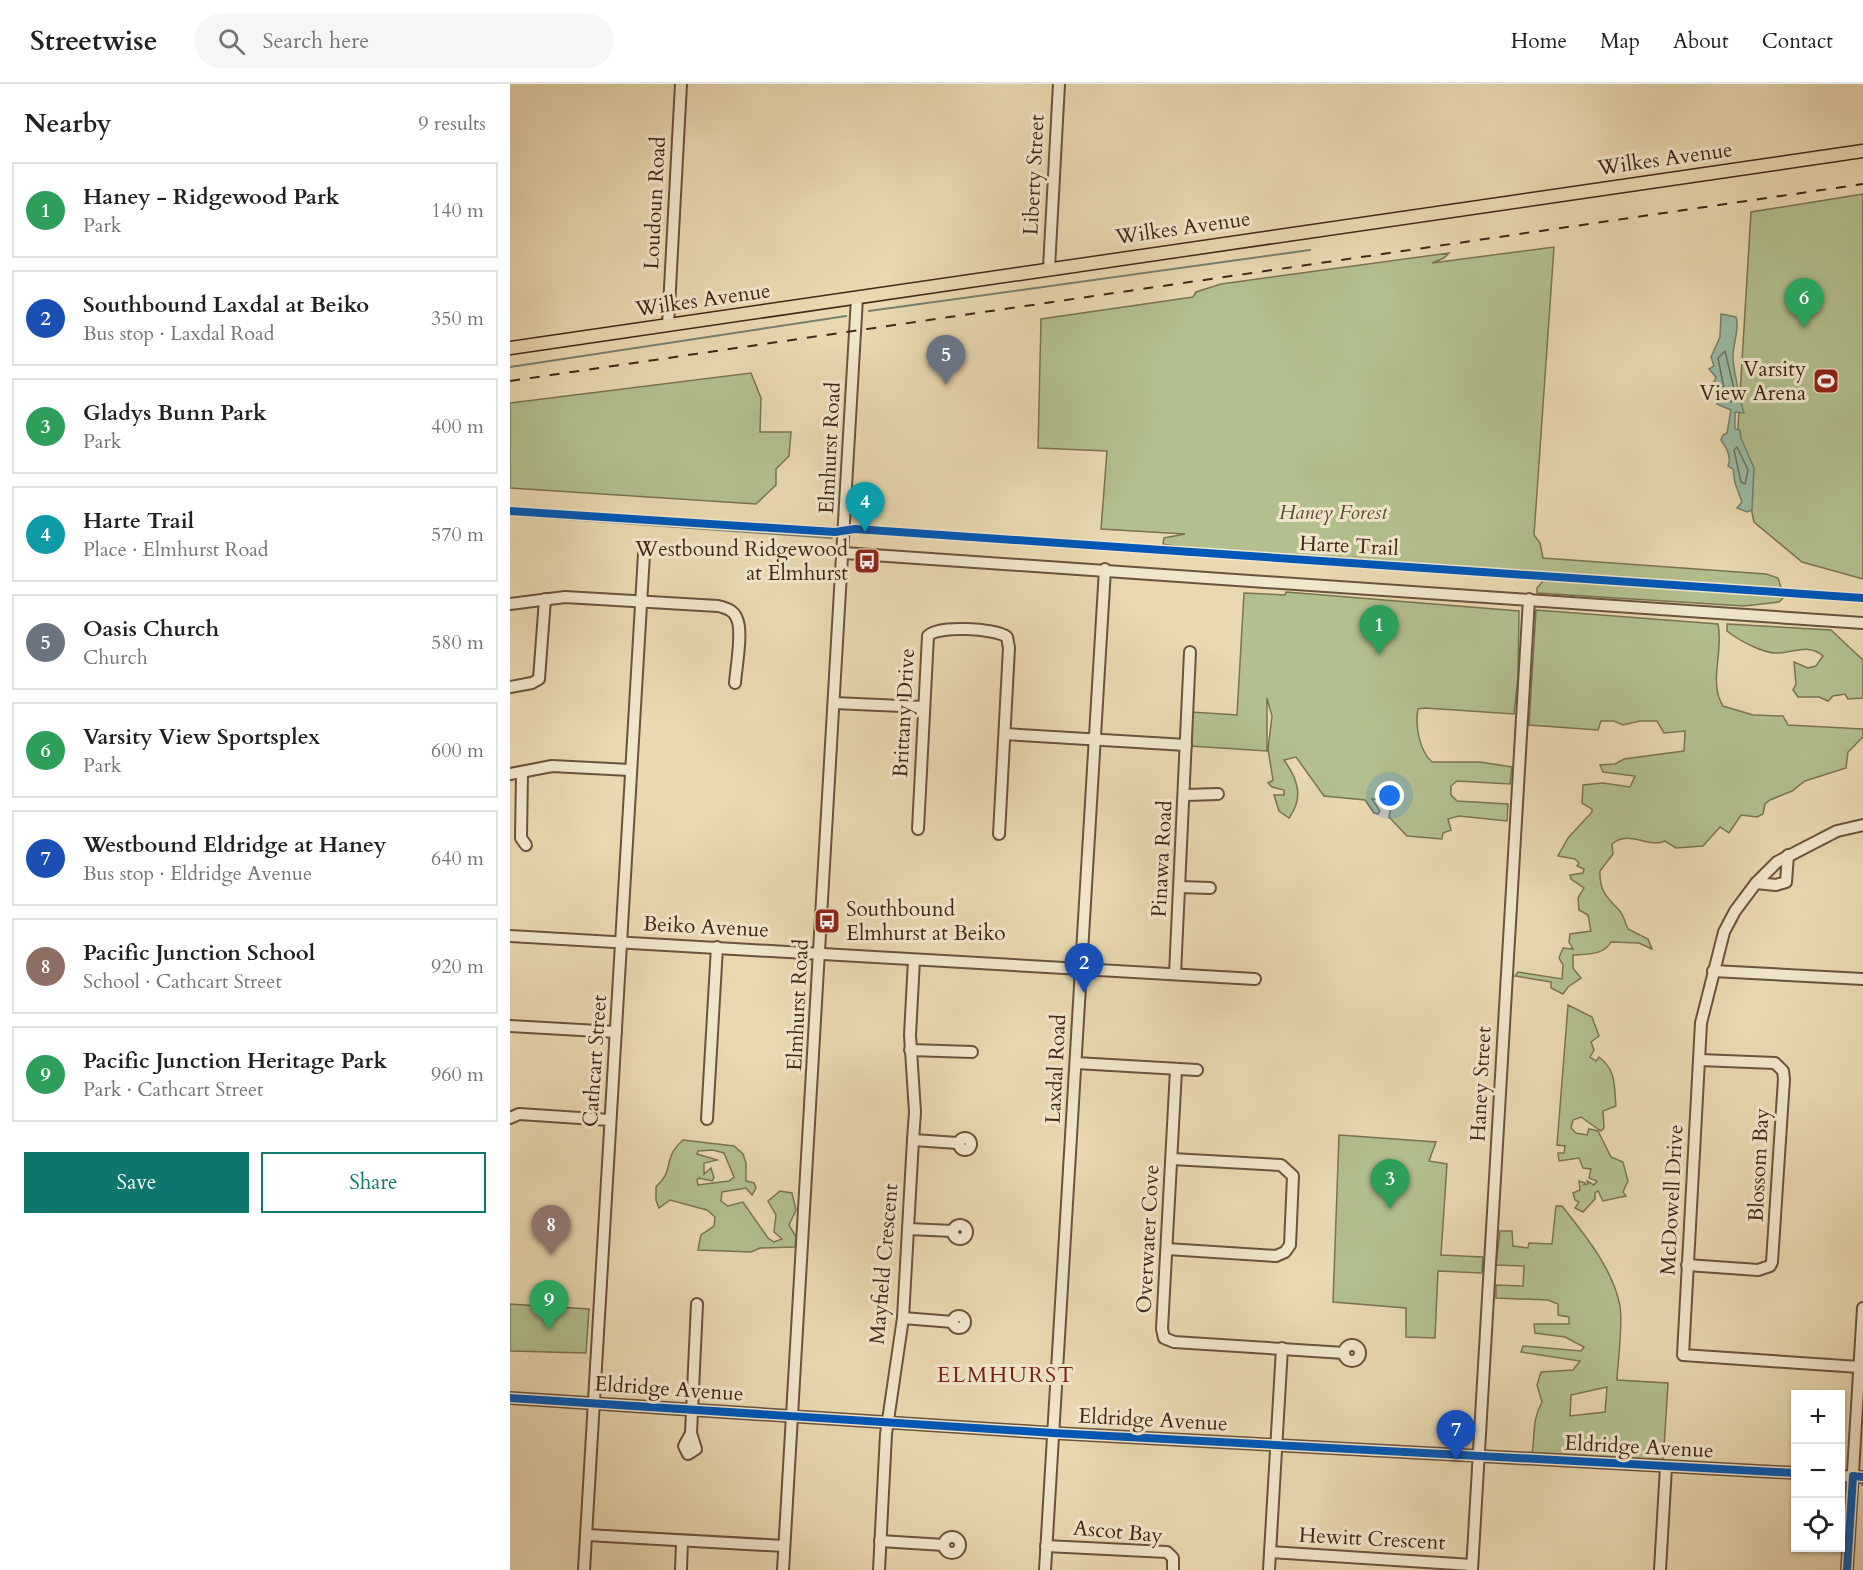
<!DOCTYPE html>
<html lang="en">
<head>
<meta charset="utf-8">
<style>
  body { margin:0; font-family:Cardo,serif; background:#f6f6f6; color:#202124 }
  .controls { position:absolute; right:18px; bottom:18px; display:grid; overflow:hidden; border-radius:0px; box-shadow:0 2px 4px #0004 }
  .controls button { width:54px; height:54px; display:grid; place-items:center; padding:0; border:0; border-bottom:2px solid #e0e0e0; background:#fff; color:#202124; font:30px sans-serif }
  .you { position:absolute; left:880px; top:712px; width:21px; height:21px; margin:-15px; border:4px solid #fff; border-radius:50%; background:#1a73e8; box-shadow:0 0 0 9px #1a73e833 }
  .badge { display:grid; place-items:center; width:39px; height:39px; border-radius:50%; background:#0f766e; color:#fff; font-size:20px; font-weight:700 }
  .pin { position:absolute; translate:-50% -50px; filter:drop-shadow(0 2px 3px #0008) }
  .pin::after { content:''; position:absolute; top:32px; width:21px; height:18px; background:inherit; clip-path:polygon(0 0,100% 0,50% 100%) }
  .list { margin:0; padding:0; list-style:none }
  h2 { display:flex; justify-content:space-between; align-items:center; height:78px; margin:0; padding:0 24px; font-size:26px }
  h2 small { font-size:20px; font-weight:400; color:#757577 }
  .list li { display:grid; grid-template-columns:39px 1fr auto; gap:18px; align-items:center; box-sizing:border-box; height:96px; margin:0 12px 12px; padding:0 12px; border:2px solid #e0e0e0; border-radius:0px }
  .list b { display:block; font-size:22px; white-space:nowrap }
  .list p { margin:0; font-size:20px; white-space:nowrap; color:#757577 }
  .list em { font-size:20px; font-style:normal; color:#757577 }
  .actions { display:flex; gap:12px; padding:18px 24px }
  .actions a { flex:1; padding:14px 0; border:2px solid #0f766e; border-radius:0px; text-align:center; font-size:21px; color:#0f766e }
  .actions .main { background:#0f766e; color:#fff }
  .icon { flex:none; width:33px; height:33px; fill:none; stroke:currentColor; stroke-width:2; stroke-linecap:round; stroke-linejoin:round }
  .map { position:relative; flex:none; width:1353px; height:1486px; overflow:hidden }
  header { display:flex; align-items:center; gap:36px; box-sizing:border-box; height:84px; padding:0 30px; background:#fff; border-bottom:2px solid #e0e0e0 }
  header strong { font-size:28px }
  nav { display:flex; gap:33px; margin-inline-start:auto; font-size:21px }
  .search { width:420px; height:54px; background:#f6f6f6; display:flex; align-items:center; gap:15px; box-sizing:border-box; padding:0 21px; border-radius:33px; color:#757577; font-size:22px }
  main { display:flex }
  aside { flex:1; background:#fff }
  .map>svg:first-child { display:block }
</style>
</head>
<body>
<header>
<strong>Streetwise</strong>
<div class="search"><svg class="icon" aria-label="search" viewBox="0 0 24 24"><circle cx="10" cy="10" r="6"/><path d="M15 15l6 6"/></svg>Search here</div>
<nav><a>Home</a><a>Map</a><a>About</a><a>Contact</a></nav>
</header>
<main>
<aside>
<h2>Nearby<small>9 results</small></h2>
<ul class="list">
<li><span class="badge" style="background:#2e9e5b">1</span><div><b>Haney - Ridgewood Park</b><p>Park</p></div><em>140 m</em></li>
<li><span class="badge" style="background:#1a4fb4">2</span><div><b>Southbound Laxdal at Beiko</b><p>Bus stop · Laxdal Road</p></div><em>350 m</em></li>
<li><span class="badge" style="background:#2e9e5b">3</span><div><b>Gladys Bunn Park</b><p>Park</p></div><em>400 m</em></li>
<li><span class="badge" style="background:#0f9aa8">4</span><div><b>Harte Trail</b><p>Place · Elmhurst Road</p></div><em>570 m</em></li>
<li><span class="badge" style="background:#6b7280">5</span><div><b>Oasis Church</b><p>Church</p></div><em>580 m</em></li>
<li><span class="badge" style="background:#2e9e5b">6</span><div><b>Varsity View Sportsplex</b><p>Park</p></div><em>600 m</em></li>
<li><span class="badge" style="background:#1a4fb4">7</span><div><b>Westbound Eldridge at Haney</b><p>Bus stop · Eldridge Avenue</p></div><em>640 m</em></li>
<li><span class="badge" style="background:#8d6e63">8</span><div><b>Pacific Junction School</b><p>School · Cathcart Street</p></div><em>920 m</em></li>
<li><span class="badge" style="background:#2e9e5b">9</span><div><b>Pacific Junction Heritage Park</b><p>Park · Cathcart Street</p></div><em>960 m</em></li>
</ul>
<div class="actions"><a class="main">Save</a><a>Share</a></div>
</aside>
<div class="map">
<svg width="1353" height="1486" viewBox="0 0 1353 1486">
  <rect width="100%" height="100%" fill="#e9d8b0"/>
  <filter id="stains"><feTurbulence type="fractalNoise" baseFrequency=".00333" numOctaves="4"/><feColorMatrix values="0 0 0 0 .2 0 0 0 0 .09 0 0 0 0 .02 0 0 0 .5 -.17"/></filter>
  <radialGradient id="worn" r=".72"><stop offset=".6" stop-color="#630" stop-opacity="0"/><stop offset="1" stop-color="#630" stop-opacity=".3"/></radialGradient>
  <g fill="#b3bf8e" stroke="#7a7352" stroke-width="1.5" fill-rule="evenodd">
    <polygon points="1353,110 1353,495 1292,478 1244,438 1227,360 1241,128"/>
    <path d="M1044,163l-20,288 6,8 3,15 223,16 12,4 6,19 -5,5 -35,4 -207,-13v-5l11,-13 -319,-22c-22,-5 -44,-4 -66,-9l1,-6 21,-4 -84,-5 6,-78 -69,-3 3,-129 152,-22 3,-5 25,-8 228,-31 -5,5 -12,5z"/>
    <polygon points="241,289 251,314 250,348 281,348 279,372 266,385 266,401 246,420 0,404 0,319"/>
    <path d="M776,508l233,19 -1,66 -4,37 -89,-6 -7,1c-3,17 1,41 14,53h48l32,5 -2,17 -53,-3 -6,5v9l6,6 51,3 -1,17 -48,-5 -11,3 3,11 -8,3 -1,6 -35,-3 -18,-19 3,-16 -20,-2 8,12 -2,3 -4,-1 -9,-13 -41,-4 -28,-39 -12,3c14,19 20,38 5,58l-10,-7 -5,-16h10v-5l-12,-3 -4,-4 5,-3 -5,-31 4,-33 -5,-18v53l-77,-5 2,-34 45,3 7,-122 41,2z"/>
    <path d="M1026,526l182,14c6,27 -10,58 5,82l30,9 30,1 5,9 75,4v8l-15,15 -2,16 -41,13 -13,10 -22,9 -5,4 -2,10 -6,3 -16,-2 -12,18 -9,-6 -17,19 -27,2 -11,-7c-18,8 -35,-12 -53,3l1,10 -13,17c-1,19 7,27 19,39 5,5 6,13 9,19l20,10 4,10 -13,-6 -28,-1c-7,13 -23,12 -38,13v13l8,10 -13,9 -5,7 -12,-6v-6l-36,-6 3,-4 44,7 1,-14 -4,-7 4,-10 10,1 -4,-7 1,-8 21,-3 -3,-16 -9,-5 -1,-12 6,-10 -13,-9 -1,-4 13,-2 1,-4 -7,-3 2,-3 -4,-4 -17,-3 10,-18 24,-26v-3l-10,-6 1,-18 20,-2 27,4 5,-11 -32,-4 -3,-7 15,-1 9,-5 60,-8 1,-20 -21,2 -7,-12h-17l-17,4 -9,-4h-13l-3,9 -69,-5z"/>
    <path d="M1217,540l104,6 32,30v38l-15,1 -3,-5 -12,2 -5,5 -9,-4h-21l-5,-7 3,-6 -2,-22 14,6 8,-2 7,-10c-14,-13 -29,-3 -45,-3 -14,1 -40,-13 -51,-22z"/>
    <path d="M1058,921l24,12 7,19 -8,6 3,8 -4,7 6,4 3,-4c18,14 15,30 17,49l-13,5 1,17 -3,3 -20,-14 -8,3 -2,8 5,5 11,2 2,-6 9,2 13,26 12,5 5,19 -5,11 3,4 -23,5 -5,-10 -3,2v6l-12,13 -8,-4 4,-6 -4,-2 -2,-7 7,-3 -1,-9 6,2 -1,2 4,-1 -1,-3 7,4 3,-4 -8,-3 2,-9 -8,-1 -4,-10 -20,3 -1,-8h6l1,-7 -8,-1z"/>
    <polygon points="829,1051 926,1058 919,1077 937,1080 931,1171 973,1173 972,1189 928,1187 925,1254 896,1253 896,1224 823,1218"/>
    <path d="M173,1056l51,6 9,8 3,9v18l8,2 2,5 -4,7 -6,-7 -24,4 -1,9 7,5 15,-4 25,36 6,4 8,-3 -8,-7 2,-17 -8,-14 12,-10 12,2 4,17 -7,15 7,12 -1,10 -35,1 -9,4 -53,-2 3,-15 13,-9 1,-9 -8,-7 -37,-10 -11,8 -3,-8v-13c2,-3 5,-5 7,-8 9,-11 1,-22 20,-39zM188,1067l15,-1 11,3 10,24 -5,4 -31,4 -1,-5 2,-2 13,3 2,-3 -3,-10 -7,6v-11l13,-3 -20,-6z"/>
    <path d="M1046,1122h6c23,29 51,63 58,100 3,21 -2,52 -3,74l51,3 -5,82 -131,-11c3,-19 0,-34 10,-52l-5,-17 4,-13 32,-2 7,-9 -59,-9 2,-6 58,5 3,-4 -19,-10 -30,-4 -1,-9h35v-7l-11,-2v-11l-10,-4 -52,-2v-13l27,1 1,-20 -28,-1 4,-34h12l1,15 15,2 1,-5 23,1zM1097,1303l-2,25 -35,4 1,-21z"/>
    <polygon points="0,1220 79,1225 76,1269 0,1267"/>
  </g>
  <path fill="#99bba6" stroke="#75806d" stroke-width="1.5" d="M1211,230l15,3 1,4c1,11 -3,21 -4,33 -1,10 8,50 11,59l-9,-1v17l5,1 1,8 13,30 -2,42 -5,2 -10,-4 5,-6 -7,-19 -2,-14 -5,-3c4,-9 -1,-18 -7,-26l2,-5 4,-2 4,-23 -14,-6 3,-7 -6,-15 2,-5 -7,-8 5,-3 -3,-9 9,-20z"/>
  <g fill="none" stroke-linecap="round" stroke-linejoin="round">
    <g stroke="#6c715e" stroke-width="1.5">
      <polygon points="1215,267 1224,305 1221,318 1216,315 1208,274"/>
      <polygon points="1227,363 1238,386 1235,400 1231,398 1224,366"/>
    </g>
    <g stroke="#75806d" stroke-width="2">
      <polyline points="359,227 800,166"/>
      <polyline points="0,283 336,232"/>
      <polyline points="0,431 322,454"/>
      <polyline points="1352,1401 1353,1401"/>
    </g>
    <g stroke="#6a533d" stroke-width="14">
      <g id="minor">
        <polyline points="539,184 549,0"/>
        <polyline points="158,241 171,0"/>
        <polyline points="334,469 1353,539"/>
        <path d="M0,520l55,-7 153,9c8,2 16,4 19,13 6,13 -1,49 -2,64"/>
        <polyline points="0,603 22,599 29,595 35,515"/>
        <polyline points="324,619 414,623"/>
        <polyline points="495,650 676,661"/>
        <polyline points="12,688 11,754 16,761"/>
        <polyline points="0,690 42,682 120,686"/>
        <polyline points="675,711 708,710"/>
        <path d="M408,745l10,-193c9,-11 67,-8 79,1l2,11 -10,186"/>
        <polyline points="1246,799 1266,801 1276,798 1278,771"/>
        <polyline points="670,803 700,804"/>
        <polyline points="0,852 745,895"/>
        <polyline points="1203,887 1353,895"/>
        <polyline points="665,890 680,568"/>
        <polyline points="0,942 106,948"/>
        <polyline points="400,966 462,968"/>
        <polyline points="566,979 687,986"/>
        <polyline points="666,986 652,1245 654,1254 664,1258 834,1269"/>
        <polyline points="0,1034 9,1030 100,1036"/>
        <polyline points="197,1035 207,863"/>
        <circle cx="455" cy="1060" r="6"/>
        <polyline points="403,1056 448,1059"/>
        <circle cx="450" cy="1148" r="7"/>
        <polyline points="398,1145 443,1147"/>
        <polyline points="657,1165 766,1172 775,1168 780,1161 783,1092 771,1081 662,1075"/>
        <polyline points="1177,1181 1248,1186 1260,1182 1262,1178 1274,995 1273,987 1265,979 1189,976"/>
        <circle cx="449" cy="1238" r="6"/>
        <polyline points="393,1234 443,1238"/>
        <circle cx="842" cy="1269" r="8"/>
        <polyline points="1349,1283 1173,1271 1191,939 1214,848 1225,827 1246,799 1267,778 1327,747 1353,741"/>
        <polyline points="0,1314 543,1349 1286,1389"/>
        <polyline points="181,1349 187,1220"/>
        <polygon points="181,1349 186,1365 178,1370 174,1362"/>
        <polyline points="1330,1392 1353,1393"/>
        <polyline points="77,1451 274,1462"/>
        <circle cx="442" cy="1461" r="8"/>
        <polyline points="370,1457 434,1461"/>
        <polyline points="536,1462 657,1468 663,1474 663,1486"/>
        <polyline points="760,1468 962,1481"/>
        <polyline points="74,1486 134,470"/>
        <polyline points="171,1486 172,1457"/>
        <polyline points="273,1486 347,214"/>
        <polyline points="369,1486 376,1350 393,1234 403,1056 405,1028 400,951 404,876"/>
        <polyline points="535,1486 595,485"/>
        <polyline points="759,1486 772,1264"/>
        <polyline points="962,1486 1019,515"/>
        <polyline points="1150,1486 1156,1383"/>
        <polyline points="1337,1486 1353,1224"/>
      </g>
    </g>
    <g stroke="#402717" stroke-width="15">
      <polyline id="major" points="0,264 1353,67"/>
    </g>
    <use href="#minor" stroke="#f1e6cc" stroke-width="10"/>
    <use href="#major" stroke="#e9d8b0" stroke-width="12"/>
    <polyline stroke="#402717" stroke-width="2" stroke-dasharray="10 10" stroke-linecap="butt" points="0,297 1353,100"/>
    <g stroke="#f1e6cc" stroke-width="11">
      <g id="cycleway">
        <polyline points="0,427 325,448 345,445 1353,514"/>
        <polyline points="0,1314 543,1349 1286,1389"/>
        <polyline points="1337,1486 1343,1392 1353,1393"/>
      </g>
    </g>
    <use href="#cycleway" stroke="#0057b8" stroke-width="8"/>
  </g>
  <defs>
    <g id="stadium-square" transform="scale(1.35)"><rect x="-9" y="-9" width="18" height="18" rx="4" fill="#8f2418" stroke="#f1e6cc"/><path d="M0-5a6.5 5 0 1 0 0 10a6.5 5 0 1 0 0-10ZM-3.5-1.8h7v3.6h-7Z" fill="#fff"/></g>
    <g id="bus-square" transform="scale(1.35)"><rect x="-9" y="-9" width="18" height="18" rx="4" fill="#8f2418" stroke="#f1e6cc"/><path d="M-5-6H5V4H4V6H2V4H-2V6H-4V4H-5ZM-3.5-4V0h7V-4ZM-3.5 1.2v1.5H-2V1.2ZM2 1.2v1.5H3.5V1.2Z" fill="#fff"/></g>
  </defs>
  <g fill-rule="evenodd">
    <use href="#stadium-square" x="1316" y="297"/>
    <use href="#bus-square" x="357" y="477"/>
    <use href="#bus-square" x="317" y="837"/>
  </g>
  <g text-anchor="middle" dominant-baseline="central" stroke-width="6" stroke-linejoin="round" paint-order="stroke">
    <g font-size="21" fill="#402717" stroke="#f1e6cc">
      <text transform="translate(1155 75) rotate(-8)">Wilkes Avenue</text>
      <text transform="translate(524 91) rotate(-87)">Liberty Street</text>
      <text transform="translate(145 119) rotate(-87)">Loudoun Road</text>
      <text transform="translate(673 144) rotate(-8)">Wilkes Avenue</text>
      <text transform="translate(193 216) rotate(-8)">Wilkes Avenue</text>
      <text transform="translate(320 364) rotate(-87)">Elmhurst Road</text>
      <text transform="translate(839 462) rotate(3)">Harte Trail</text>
      <text transform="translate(394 629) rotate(-87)">Brittany Drive</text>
      <text transform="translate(652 775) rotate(-87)">Pinawa Road</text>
      <text transform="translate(196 843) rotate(3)">Beiko Avenue</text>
      <text transform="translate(288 921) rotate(-87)">Elmhurst Road</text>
      <text transform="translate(85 977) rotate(-86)">Cathcart Street</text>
      <text transform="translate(546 985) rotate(-87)">Laxdal Road</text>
      <text transform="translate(971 1000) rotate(-87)">Haney Street</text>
      <text transform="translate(1249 1081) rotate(-87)">Blossom Bay</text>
      <text transform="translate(1162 1116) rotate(-87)">McDowell Drive</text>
      <text transform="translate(638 1155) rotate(-87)">Overwater Cove</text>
      <text transform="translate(374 1180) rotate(-85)">Mayfield Crescent</text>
      <text transform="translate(159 1305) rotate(4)">Eldridge Avenue</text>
      <text transform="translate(643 1336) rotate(3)">Eldridge Avenue</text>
      <text transform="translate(1129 1363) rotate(3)">Eldridge Avenue</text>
      <text transform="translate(608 1448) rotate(5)">Ascot Bay</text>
      <text transform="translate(862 1455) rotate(3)">Hewitt Crescent</text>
    </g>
    <g font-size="21" fill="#402717" stroke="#f1e6cc" text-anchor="end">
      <text x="1296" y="285">Varsity<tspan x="1296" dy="24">View Arena</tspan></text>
      <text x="338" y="465">Westbound Ridgewood<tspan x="338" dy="24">at Elmhurst</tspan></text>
      <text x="336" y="825" text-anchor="start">Southbound<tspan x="336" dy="24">Elmhurst at Beiko</tspan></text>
    </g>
    <g font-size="21" font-style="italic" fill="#5d4d35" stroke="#f1e6cc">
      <text x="823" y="428">Haney Forest</text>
    </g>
    <g font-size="22" letter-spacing="1.5" fill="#7a1f14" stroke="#f1e6cc">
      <text x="496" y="1291">ELMHURST</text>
    </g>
  </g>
  <rect width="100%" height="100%" filter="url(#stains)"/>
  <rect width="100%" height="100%" fill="url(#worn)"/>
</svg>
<div class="controls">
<button>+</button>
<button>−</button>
<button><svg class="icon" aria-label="locate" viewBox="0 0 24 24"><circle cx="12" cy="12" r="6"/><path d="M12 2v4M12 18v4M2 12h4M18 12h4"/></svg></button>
</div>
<div class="you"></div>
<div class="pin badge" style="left:869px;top:571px;background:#2e9e5b">1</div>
<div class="pin badge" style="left:574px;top:909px;background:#1a4fb4">2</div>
<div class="pin badge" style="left:880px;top:1125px;background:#2e9e5b">3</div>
<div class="pin badge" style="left:355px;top:448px;background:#0f9aa8">4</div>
<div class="pin badge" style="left:436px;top:301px;background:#6b7280">5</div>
<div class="pin badge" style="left:1294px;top:244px;background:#2e9e5b">6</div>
<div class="pin badge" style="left:946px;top:1376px;background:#1a4fb4">7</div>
<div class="pin badge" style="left:41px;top:1171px;background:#8d6e63">8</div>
<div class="pin badge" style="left:39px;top:1246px;background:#2e9e5b">9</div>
</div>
</main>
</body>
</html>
